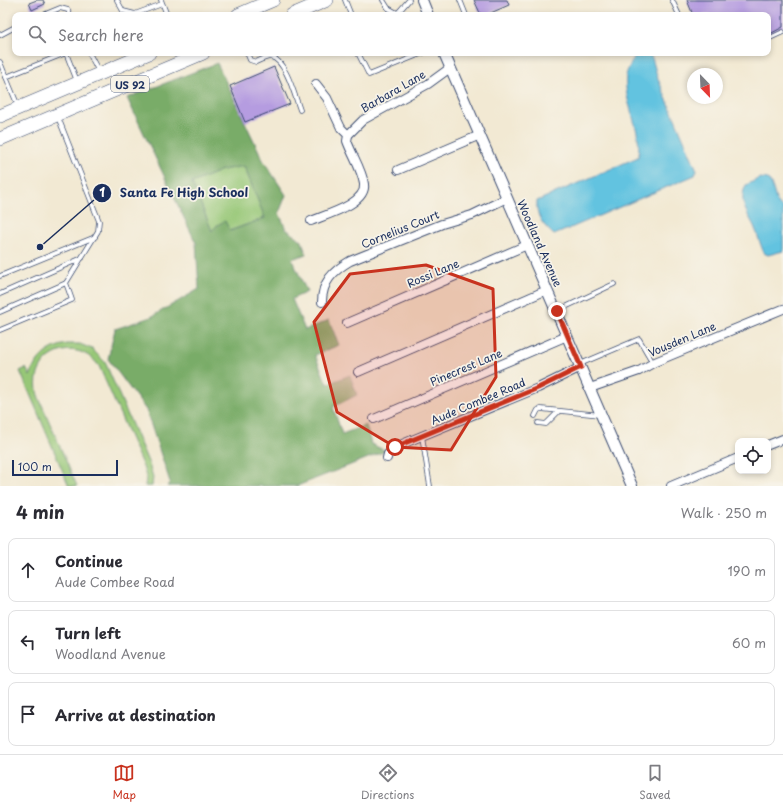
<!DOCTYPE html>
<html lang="en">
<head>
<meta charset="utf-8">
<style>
  body { margin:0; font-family:"Playpen Sans",sans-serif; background:#f7f7f7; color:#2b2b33 }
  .controls { position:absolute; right:12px; bottom:12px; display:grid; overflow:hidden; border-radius:8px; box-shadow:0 2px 6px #0003 }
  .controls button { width:36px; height:36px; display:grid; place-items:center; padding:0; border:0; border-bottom:1px solid #e1e1e2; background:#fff; color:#2b2b33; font:20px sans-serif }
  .compass { position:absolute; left:687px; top:68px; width:36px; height:36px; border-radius:50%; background:#fff; box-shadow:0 2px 6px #0003; rotate:157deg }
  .scale { position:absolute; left:12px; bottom:10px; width:106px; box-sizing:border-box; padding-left:4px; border:2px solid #1b2f5e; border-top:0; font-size:11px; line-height:14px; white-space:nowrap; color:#1b2f5e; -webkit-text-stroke:3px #f7f3e8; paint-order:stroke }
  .stop { position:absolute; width:12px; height:12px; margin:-9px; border:3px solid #c8321e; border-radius:50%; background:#fff }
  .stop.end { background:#c8321e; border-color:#fff; box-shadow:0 1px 4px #0008 }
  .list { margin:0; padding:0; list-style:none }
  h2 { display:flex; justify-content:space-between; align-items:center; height:52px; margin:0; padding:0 16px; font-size:17px }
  h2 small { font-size:13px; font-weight:400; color:#7c7c81 }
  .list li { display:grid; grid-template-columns:26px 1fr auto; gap:12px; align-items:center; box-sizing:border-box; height:64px; margin:0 8px 8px; padding:0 8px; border:1px solid #e1e1e2; border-radius:8px }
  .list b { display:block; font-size:15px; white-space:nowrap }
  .list p { margin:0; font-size:13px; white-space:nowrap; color:#7c7c81 }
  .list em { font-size:13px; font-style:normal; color:#7c7c81 }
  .icon { flex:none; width:22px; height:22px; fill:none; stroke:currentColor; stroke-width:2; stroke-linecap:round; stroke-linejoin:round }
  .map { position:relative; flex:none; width:783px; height:486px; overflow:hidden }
  .search { position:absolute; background:#fff; box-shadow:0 2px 6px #0003; left:12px; right:12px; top:12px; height:44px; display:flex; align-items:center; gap:10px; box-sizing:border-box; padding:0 14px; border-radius:8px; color:#7c7c81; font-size:15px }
  .sheet { height:268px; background:#fff }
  nav { display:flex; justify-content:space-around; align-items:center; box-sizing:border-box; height:56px; border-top:1px solid #e1e1e2; background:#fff; font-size:11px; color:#7c7c81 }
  nav a { display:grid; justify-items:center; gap:2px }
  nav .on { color:#c8321e }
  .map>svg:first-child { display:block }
</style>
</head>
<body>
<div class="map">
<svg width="783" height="486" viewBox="0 0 783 486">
  <rect width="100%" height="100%" fill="#f7f3e8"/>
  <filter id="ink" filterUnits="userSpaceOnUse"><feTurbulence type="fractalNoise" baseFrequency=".025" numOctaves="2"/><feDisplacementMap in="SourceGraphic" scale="8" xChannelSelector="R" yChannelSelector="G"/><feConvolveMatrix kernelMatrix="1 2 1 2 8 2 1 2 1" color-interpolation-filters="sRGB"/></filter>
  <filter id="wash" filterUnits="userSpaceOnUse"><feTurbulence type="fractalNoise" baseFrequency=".012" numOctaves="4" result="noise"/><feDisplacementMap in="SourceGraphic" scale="16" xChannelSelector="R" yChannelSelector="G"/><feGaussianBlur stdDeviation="0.9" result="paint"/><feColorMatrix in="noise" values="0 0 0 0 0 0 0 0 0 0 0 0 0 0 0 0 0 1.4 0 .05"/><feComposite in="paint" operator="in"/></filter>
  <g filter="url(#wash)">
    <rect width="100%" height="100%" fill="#f2e9d3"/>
    <g fill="#97c777" stroke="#597b6a">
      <polygon points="244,166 265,218 229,231 225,222 212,231 192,183 222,170"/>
      <path d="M67,344h13l12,5 13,13 44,102 4,13 -1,9h-7l1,-9 -3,-10 -44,-101c-25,-34 -74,-8 -60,32l38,88h-8l-49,-115 6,-3 4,8c6,-18 18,-29 37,-32z"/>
    </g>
    <path fill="#79ac68" stroke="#4a6e63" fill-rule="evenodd" d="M217,63l46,97 23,35 -7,18 7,16 16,12 4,13 -14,5 15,33 -15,7 13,31 24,-10 10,25 -24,10 12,29 23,-9 7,20 -24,12 9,27 24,-9 5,19 15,7 -89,35h-130l3,-4 -24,-72 -38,-51 7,-30 36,-12 48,-28 -3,-46 -69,-145zM244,166l21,52 -35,13 -5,-10 -8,4 -5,6 -20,-48 30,-13z"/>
    <g fill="#62c3e0" stroke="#3e799f">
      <path d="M637,53h11l4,5 6,21 39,91 -2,5 -141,60c-10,-9 -19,-19 -17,-34l101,-44c5,-28 -15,-53 -12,-81 1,-7 7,-16 11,-23z"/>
      <path d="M760,178l8,1c8,10 5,24 15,29v43l-15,4 -4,-2c-4,-9 -6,-18 -10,-27 -7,-14 -16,-24 -8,-41z"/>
    </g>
    <g id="blocks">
      <g fill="#b59ce0">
        <polygon points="37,0 43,0 45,4 32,10 29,3"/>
        <polygon points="474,0 507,0 509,5 486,15 481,15"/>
        <polygon points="687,0 783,0 783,27 768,35 768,15 693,15"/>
        <polygon points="274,67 290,104 245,122 230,86"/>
      </g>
    </g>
  </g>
  <g filter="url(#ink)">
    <use href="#blocks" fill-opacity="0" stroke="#3b4b70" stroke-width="1"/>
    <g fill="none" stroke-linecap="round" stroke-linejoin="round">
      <g stroke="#3b4b70" stroke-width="5.5">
        <g id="service">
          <polyline points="117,0 123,11 135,14 162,4"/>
          <polyline points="161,0 167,15"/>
          <polyline points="345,0 351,15"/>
          <polyline points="383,0 388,8 397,13"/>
          <polyline points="460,0 466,15"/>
          <polyline points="672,0 679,15"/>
          <polyline points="43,15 60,8 68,10 70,15"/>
          <polyline points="396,15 409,0"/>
          <polyline points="0,35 15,27"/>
          <polyline points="768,39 783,32"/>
          <polyline points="66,53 77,81"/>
          <polyline points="89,53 99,72"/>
          <path d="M247,53l3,7 6,2c4,-2 10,-5 15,-5 15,3 24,40 29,53"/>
          <polyline points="358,53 369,75 423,53"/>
          <polyline points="0,62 6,77"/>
          <polyline points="18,106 6,77 66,53"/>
          <polyline points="0,276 95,237"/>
          <polyline points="0,294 82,258"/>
          <polyline points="557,311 614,284"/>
          <polyline points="0,312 66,283"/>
          <polyline points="0,330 72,300 66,283 98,231 99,221 58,117"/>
          <polyline points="580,364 639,339 653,363"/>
          <polyline points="535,416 538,410 541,409 601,415"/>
          <polyline points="538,423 546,424 558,412"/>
          <polyline points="422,436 430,486"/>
        </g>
      </g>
      <g stroke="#3b4b70" stroke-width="10">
        <g id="minor">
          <polyline points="348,135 363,120 428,84 450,68"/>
          <polyline points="398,170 480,135"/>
          <path d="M311,221c14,-6 56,-17 53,-37 -2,-14 -12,-29 -17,-43l1,-6 -7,-7 -14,-30 -11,-14"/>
          <path d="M322,302c0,-20 11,-31 28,-41l92,-37 30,-9 35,-17"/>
          <polyline points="347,323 527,245"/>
          <polyline points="358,372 547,290"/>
          <polyline points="590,388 639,371 655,362 783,309"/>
          <polyline points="374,419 567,336"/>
          <polyline points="768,445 783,439"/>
          <polyline points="387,458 388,454 395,447 538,388 581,367"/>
          <polyline points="671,486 738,458"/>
        </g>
      </g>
      <g stroke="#3b4b70" stroke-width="12">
        <g id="tertiary">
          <polyline points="422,0 428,15"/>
          <polyline points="444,53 632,486"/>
        </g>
      </g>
      <g stroke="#3b4b70" stroke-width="14">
        <g id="primary">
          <polyline points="238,15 273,0"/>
          <polyline points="292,15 327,0"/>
          <polyline points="0,116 149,53"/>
          <polyline points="0,139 203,53"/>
        </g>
      </g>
      <use href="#service" stroke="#fff" stroke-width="4"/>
      <use href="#minor" stroke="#fff" stroke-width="8"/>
      <use href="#tertiary" stroke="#fff" stroke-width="10"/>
      <use href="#primary" stroke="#fff" stroke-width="13"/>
    </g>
  </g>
  <g fill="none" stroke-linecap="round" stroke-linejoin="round" filter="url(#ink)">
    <polyline stroke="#c8321e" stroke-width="5" points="395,447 538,388 581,367 557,311"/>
  </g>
  <path fill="#c8321e" fill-opacity="0.2" stroke="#c8321e" stroke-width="3" stroke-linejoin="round" d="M426,265l67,24 3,88 -45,73 -56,-3 -58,-35 -23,-90 36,-48z"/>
  <g text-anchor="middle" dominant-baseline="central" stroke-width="3.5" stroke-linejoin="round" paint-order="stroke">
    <rect fill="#f7f3e8" stroke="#5d6a87" stroke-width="1" x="111" y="76" width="38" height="16" rx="3"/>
    <g font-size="10" font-weight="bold" fill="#1b2f5e">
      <text x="130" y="84">US 92</text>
    </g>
    <g font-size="11" fill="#1b2f5e" stroke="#f7f3e8">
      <text transform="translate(393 91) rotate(-30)">Barbara Lane</text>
      <text transform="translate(400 229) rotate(-22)">Cornelius Court</text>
      <text transform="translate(540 243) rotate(66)">Woodland Avenue</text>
      <text transform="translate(433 273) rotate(-23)">Rossi Lane</text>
      <text transform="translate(682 339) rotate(-23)">Vousden Lane</text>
      <text transform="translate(466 367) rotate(-23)">Pinecrest Lane</text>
      <text transform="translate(478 401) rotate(-23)">Aude Combee Road</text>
    </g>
  </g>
  <path fill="none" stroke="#1b2f5e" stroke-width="1.5" d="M40 247L102 193"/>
  <g fill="#1b2f5e" stroke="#f7f3e8" stroke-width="1.5">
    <circle cx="40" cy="247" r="4"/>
    <circle cx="102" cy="193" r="10"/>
  </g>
  <g font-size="12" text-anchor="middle" font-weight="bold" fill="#fff">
    <text x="102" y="197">1</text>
  </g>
  <g font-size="12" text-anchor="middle" font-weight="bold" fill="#1b2f5e" stroke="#f7f3e8" stroke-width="3.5" stroke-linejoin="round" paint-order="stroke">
    <text x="184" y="197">Santa Fe High School</text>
  </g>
</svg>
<div class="controls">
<button><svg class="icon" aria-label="locate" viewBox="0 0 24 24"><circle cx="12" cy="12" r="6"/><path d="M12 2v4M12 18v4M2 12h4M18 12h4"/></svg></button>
</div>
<svg class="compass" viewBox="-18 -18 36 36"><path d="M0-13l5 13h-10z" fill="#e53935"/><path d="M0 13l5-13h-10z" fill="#7c7c81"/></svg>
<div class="scale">100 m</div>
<div class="stop" style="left:395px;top:447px"></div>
<div class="stop end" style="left:557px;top:311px"></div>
<div class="search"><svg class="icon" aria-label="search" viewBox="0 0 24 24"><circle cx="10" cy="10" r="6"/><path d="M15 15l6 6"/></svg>Search here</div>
</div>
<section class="sheet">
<h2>4 min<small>Walk · 250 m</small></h2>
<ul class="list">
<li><svg class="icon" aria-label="ahead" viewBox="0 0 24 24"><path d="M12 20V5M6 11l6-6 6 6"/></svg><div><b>Continue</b><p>Aude Combee Road</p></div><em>190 m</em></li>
<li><svg class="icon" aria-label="left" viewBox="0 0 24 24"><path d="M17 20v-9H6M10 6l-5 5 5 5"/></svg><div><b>Turn left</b><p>Woodland Avenue</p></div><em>60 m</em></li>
<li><svg class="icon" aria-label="arrive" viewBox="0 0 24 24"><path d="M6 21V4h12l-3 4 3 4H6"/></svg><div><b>Arrive at destination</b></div></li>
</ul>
</section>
<nav>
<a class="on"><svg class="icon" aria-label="map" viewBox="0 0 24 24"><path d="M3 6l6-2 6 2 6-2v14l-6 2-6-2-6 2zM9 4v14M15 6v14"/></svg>Map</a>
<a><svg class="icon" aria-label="directions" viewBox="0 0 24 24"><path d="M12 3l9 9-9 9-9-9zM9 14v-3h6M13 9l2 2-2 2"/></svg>Directions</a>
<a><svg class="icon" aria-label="saved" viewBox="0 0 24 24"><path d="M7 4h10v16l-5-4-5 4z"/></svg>Saved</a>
</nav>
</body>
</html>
